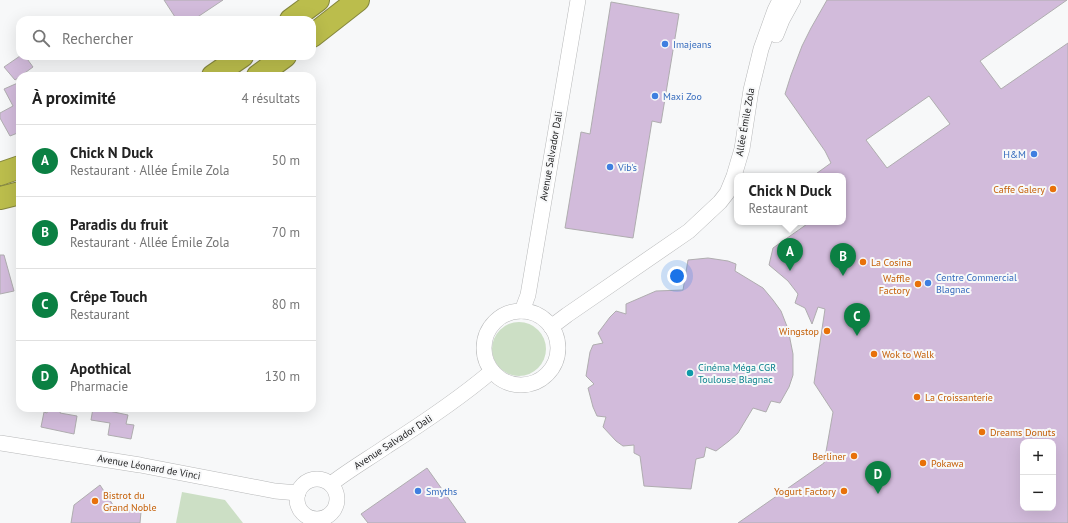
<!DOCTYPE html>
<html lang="fr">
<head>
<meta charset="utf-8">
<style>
  body { margin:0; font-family:"PT Sans",sans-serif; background:#f2f2f2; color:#222 }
  .controls { position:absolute; right:12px; bottom:12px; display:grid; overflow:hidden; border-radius:8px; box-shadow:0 4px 16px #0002 }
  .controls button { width:36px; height:36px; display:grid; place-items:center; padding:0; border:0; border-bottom:1px solid #e0e0e0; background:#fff; color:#222; font:20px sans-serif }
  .you { position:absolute; left:677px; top:276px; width:14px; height:14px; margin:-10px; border:3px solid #fff; border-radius:50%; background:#1a73e8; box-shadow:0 0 0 6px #1a73e833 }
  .badge { display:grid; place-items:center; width:26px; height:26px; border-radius:50%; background:#0b8043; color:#fff; font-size:13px; font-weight:700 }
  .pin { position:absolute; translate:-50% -33px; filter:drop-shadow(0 1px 2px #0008) }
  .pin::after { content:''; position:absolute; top:21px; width:14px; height:12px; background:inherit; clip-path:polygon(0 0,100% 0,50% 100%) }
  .popup { position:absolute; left:734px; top:173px; width:112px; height:52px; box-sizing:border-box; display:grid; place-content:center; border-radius:8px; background:#fff; filter:drop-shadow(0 1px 3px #0005); font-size:13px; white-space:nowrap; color:#767676 }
  .popup b { font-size:15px; color:#222 }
  .popup::after { content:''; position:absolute; left:50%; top:100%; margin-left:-8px; border:8px solid transparent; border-top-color:#fff }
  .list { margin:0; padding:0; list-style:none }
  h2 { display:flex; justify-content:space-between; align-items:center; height:52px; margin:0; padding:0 16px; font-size:17px }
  h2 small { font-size:13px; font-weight:400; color:#767676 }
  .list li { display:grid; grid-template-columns:26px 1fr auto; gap:12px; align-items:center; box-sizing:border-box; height:72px; padding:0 16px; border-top:1px solid #e0e0e0 }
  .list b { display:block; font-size:15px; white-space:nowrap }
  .list p { margin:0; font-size:13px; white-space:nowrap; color:#767676 }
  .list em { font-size:13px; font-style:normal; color:#767676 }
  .icon { flex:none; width:22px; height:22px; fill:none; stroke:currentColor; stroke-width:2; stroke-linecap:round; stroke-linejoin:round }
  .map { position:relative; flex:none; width:1068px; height:523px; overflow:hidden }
  .search { position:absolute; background:#fff; box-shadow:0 4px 16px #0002; left:16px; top:16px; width:300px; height:44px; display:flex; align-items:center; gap:10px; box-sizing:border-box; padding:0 14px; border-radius:12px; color:#767676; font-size:15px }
  .panel { position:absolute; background:#fff; box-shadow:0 4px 16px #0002; left:16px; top:72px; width:300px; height:340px; border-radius:12px }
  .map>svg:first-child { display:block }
</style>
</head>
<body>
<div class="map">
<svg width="1068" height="523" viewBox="0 0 1068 523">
  <rect width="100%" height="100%" fill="#f7f8f9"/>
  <g fill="#ccdfc5">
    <circle cx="519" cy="349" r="27"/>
    <polygon points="182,492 225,500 243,523 176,523"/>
  </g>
  <g fill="#d2bbdb" stroke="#afadaf" fill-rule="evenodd">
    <polygon points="164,0 223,0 193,20 177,20"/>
    <path d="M827,0h240l-87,61 21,28 67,-46v480h-330l86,-60 9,-51 -19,-29 11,-74 -7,-2 -6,17 -7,-16 -10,-5 3,-9 -10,-13 -19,-16 4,-17 37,-26h33v-46h-30l18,-13 -6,-12 -40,-57 6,-19 11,-29 9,-18zM929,96l21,28 -63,44 -21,-28zM1023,442h30v66h-30z"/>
    <polygon points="611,2 679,14 661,123 652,121 633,238 565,228 581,132 590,134"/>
    <polygon points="20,56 25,56 33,67 15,80 4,67"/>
    <polygon points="20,82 20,132 10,136 0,118 0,113 13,106 4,89"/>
    <polygon points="0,255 4,255 14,291 0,294"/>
    <polygon points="708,258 728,261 736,264 735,271 763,288 773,300 781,311 788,329 793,354 793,375 789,387 780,403 771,401 766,412 753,408 738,433 729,441 716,451 706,447 704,457 696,459 691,489 644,486 640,456 634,453 634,445 623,446 616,441 603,427 606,417 597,416 593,407 588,388 594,384 586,376 590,352 593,345 603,343 598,333 610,317 616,311 626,314 626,304 656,291 683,290 688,260"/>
    <polygon points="48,408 61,408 60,413 77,416 74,434 41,427 44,412 47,413"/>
    <polygon points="93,408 109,408 109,411 128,415 126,424 134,425 131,439 108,435 110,423 91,420"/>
    <polygon points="427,468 466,523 368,523 361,514"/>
    <polygon points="100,485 115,508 141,512 140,523 71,523 74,505"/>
  </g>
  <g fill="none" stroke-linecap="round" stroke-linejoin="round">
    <g stroke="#b7b8b9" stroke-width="16">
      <g id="minor">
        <polyline points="776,35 782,20 793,0"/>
        <polyline points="522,311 528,295 578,0"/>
        <circle cx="521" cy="348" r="37"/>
        <polyline points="551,327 567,315 689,231 720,202 727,193 734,176 742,149 751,90 761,49 775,10 780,0"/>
        <polyline points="0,443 140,465 275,491 298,493"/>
        <circle cx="317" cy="499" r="20"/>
        <path d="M331,484c18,-14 37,-25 56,-38 36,-23 72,-47 105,-75"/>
      </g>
    </g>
    <g stroke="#85873e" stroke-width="24">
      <g id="highway">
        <polyline points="291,20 318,0"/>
        <polyline points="312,36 358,0"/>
        <polyline points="213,76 242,56"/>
        <polyline points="258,76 285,56"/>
        <polyline points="0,174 20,167"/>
        <polyline points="0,198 20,193"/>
      </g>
    </g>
    <use href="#minor" stroke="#fff" stroke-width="15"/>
    <use href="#highway" stroke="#bbbd4c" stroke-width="22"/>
  </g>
  <g fill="#3f7fe0" stroke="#f7f8f9" stroke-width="1.5">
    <circle cx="665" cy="44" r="4"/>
    <circle cx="655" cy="96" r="4"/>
    <circle cx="1034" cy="154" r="4"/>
    <circle cx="610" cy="167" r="4"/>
    <circle cx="928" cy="283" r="4"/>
    <circle cx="418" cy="491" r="4"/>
  </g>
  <g fill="#e8710a" stroke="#f7f8f9" stroke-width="1.5">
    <circle cx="1053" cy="189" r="4"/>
    <circle cx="863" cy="262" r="4"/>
    <circle cx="918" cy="284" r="4"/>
    <circle cx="827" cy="331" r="4"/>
    <circle cx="874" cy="354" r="4"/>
    <circle cx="917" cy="397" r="4"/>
    <circle cx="982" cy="432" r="4"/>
    <circle cx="854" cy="456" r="4"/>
    <circle cx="923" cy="463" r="4"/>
    <circle cx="844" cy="491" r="4"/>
    <circle cx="95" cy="501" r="4"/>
  </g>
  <circle fill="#0f9aa8" stroke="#f7f8f9" stroke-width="1.5" cx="690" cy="373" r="4"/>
  <g text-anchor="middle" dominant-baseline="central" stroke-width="4" stroke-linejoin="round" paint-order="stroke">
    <g font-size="10" fill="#366cbe" stroke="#f7f8f9" text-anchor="start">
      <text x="673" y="44">Imajeans</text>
      <text x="663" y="96">Maxi Zoo</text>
      <text x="1026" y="154" text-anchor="end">H&amp;M</text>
      <text x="618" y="167">Vib's</text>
      <text x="936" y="277">Centre Commercial<tspan x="936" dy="12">Blagnac</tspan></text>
      <text x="426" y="491">Smyths</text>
    </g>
    <g font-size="10" fill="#222223" stroke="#f7f8f9">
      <text transform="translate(745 122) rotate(-80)">Allée Émile Zola</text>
      <text transform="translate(551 156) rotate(-80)">Avenue Salvador Dali</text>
      <text transform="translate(393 442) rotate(-33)">Avenue Salvador Dali</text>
      <text transform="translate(149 467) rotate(10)">Avenue Léonard de Vinci</text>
    </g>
    <g font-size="10" fill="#c56008" stroke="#f7f8f9" text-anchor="start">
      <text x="1045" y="189" text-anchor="end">Caffe Galery</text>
      <text x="871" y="262">La Cosina</text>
      <text x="910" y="278" text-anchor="end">Waffle<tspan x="910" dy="12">Factory</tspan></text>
      <text x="819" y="331" text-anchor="end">Wingstop</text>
      <text x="882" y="354">Wok to Walk</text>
      <text x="925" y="397">La Croissanterie</text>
      <text x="990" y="432">Dreams Donuts</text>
      <text x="846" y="456" text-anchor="end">Berliner</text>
      <text x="931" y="463">Pokawa</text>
      <text x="836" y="491" text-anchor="end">Yogurt Factory</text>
      <text x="103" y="495">Bistrot du<tspan x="103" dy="12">Grand Noble</tspan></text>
    </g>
    <g font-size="10" fill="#0d838f" stroke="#f7f8f9" text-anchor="start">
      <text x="698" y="367">Cinéma Méga CGR<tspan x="698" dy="12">Toulouse Blagnac</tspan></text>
    </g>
  </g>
</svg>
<div class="controls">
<button>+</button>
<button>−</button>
</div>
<div class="you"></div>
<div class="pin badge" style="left:790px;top:271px">A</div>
<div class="popup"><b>Chick N Duck</b>Restaurant</div>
<div class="pin badge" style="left:843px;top:276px">B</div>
<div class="pin badge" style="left:857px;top:336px">C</div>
<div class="pin badge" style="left:878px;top:494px">D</div>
<div class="search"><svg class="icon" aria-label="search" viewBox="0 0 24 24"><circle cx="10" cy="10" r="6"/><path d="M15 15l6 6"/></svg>Rechercher</div>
<section class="panel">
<h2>À proximité<small>4 résultats</small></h2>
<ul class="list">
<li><span class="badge">A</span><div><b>Chick N Duck</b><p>Restaurant · Allée Émile Zola</p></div><em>50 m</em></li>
<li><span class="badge">B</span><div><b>Paradis du fruit</b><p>Restaurant · Allée Émile Zola</p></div><em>70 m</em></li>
<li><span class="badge">C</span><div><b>Crêpe Touch</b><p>Restaurant</p></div><em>80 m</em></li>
<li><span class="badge">D</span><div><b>Apothical</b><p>Pharmacie</p></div><em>130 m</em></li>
</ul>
</section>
</div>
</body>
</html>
